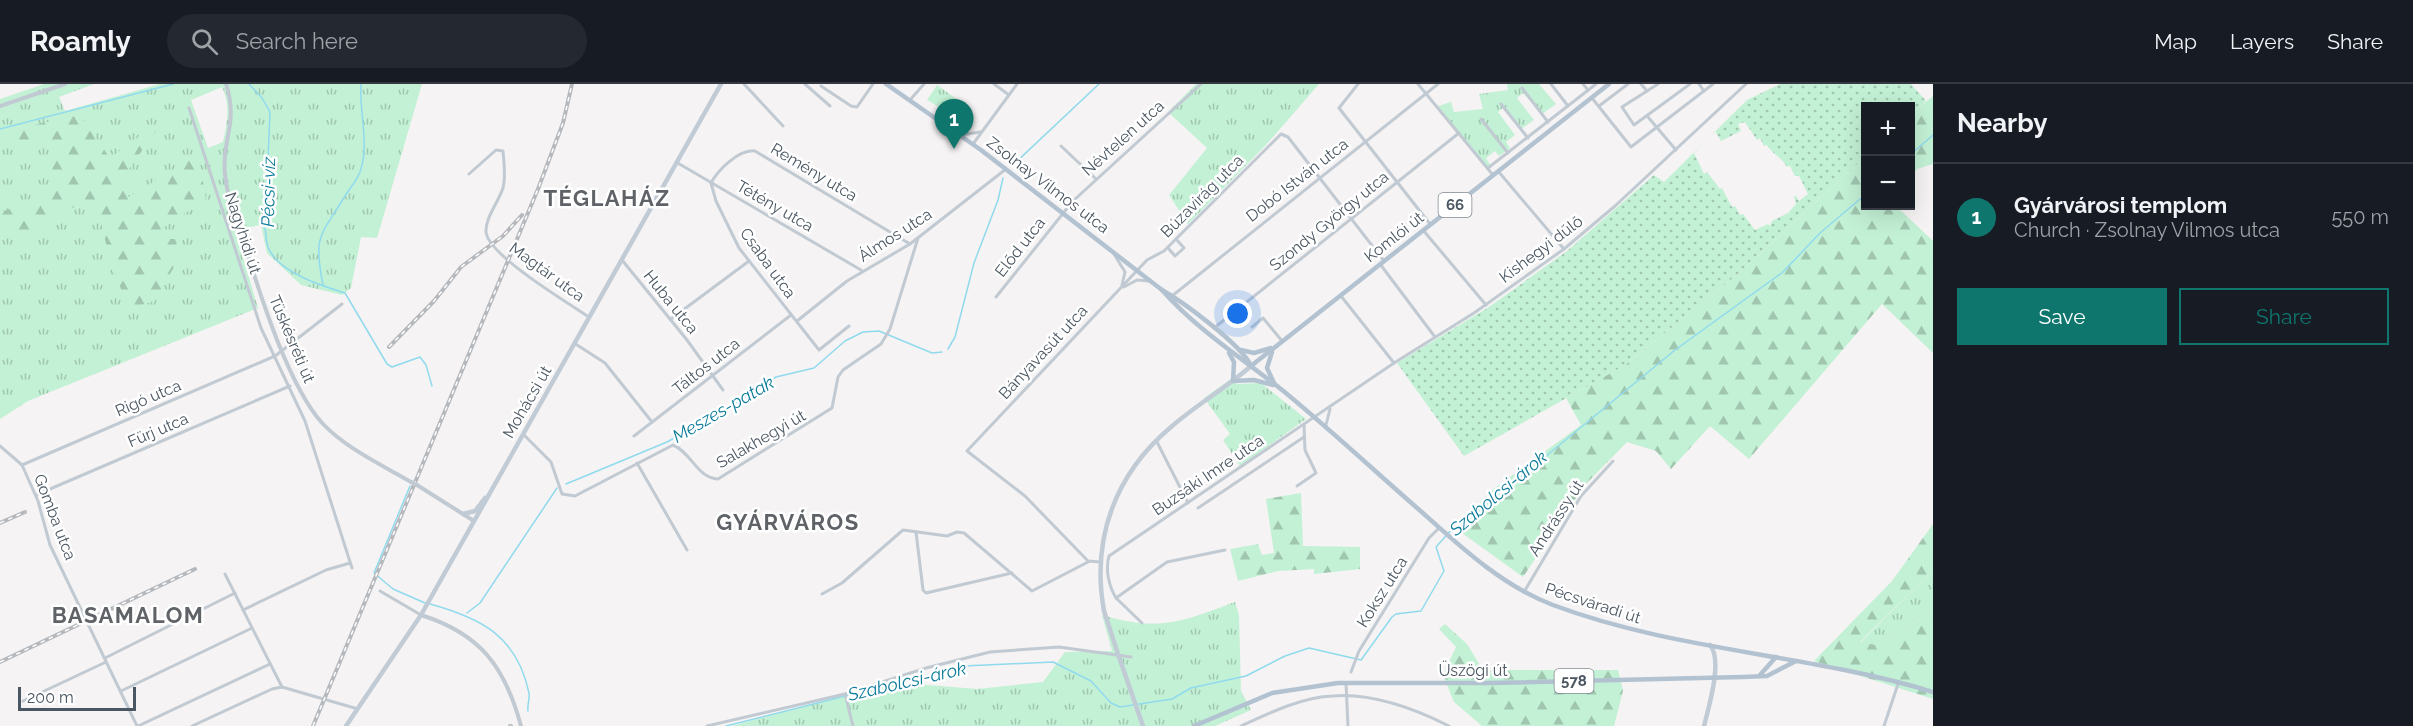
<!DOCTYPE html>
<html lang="en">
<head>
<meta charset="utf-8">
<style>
  body { margin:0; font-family:Raleway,sans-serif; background:#242831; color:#f1f3f6 }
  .controls { position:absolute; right:18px; top:18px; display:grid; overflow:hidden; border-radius:0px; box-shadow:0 6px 24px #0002 }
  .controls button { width:54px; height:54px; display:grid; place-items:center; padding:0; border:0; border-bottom:2px solid #363941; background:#171b24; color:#f1f3f6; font:30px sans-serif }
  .scale { position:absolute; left:18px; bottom:15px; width:118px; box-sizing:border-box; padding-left:6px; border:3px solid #4a5661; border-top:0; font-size:16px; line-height:21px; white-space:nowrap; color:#4a5661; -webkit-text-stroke:4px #fff; paint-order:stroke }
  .you { position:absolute; left:1238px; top:230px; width:21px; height:21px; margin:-15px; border:4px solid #fff; border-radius:50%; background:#1a73e8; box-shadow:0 0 0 9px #1a73e833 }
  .badge { display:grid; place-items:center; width:39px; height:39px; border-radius:50%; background:#0f766e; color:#fff; font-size:20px; font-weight:700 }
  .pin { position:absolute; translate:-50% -50px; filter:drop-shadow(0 2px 3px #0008) }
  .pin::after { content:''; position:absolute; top:32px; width:21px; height:18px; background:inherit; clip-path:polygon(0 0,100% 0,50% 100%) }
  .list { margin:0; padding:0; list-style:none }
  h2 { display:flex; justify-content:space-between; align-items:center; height:78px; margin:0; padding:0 24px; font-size:26px }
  h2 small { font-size:20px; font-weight:400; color:#9ea1a6 }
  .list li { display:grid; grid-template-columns:39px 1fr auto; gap:18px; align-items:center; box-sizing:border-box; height:108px; padding:0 24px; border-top:2px solid #363941 }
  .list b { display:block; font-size:22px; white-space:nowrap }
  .list p { margin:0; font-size:20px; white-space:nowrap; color:#9ea1a6 }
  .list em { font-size:20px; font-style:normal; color:#9ea1a6 }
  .actions { display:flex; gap:12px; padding:18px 24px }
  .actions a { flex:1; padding:14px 0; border:2px solid #0f766e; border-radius:0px; text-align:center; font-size:21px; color:#0f766e }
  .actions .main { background:#0f766e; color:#fff }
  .icon { flex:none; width:33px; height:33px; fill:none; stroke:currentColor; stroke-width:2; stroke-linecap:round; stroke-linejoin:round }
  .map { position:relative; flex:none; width:1933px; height:642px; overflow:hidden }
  header { display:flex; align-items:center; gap:36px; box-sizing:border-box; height:84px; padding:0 30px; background:#171b24; border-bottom:2px solid #363941 }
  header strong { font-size:28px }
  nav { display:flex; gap:33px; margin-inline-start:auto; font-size:21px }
  .search { width:420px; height:54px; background:#242831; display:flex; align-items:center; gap:15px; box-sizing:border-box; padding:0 21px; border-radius:33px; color:#9ea1a6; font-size:22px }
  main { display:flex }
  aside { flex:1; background:#171b24 }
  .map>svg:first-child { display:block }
</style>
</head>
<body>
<header>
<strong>Roamly</strong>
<div class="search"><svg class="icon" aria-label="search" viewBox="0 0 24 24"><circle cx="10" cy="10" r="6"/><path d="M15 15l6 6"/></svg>Search here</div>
<nav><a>Map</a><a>Layers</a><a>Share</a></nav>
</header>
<main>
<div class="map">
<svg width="1933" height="642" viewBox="0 0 1933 642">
  <defs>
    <pattern id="grass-tufts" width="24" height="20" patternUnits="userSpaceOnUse" patternTransform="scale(1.5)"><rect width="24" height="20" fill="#c3f1d5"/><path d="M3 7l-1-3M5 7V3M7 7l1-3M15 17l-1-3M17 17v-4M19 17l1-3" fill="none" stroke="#a0c6b0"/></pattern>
    <pattern id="forest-firs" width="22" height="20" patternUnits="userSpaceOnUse" patternTransform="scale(1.5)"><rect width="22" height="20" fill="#c3f1d5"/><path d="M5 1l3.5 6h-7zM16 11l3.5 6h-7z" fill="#a0c6b0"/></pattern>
    <pattern id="garden-dots" width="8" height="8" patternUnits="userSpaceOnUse" patternTransform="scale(1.5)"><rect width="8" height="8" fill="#c3f1d5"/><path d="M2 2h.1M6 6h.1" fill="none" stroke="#a0c6b0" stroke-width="1.8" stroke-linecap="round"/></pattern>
  </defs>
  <rect width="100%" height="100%" fill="#f5f3f3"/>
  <g fill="url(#grass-tufts)" fill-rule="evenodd">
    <path d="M44,0h50l-35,13 6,14 95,-27h262l-45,154 -16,-1 -10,51 -9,7 -41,-10 -34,-32 -6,-28 -26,5 23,78 -230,93 -28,18v-320zM222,3c9,17 5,38 1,55l-15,6 -17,-48z"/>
    <polygon points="1196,0 1319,0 1266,61 1188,140 1169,111 1207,64 1168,28"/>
    <polygon points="1507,0 1539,0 1556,20 1542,30 1523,9 1517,14 1534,36 1521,45 1503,24 1498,28 1515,51 1506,58 1510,64 1499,72 1495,67 1486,74 1491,82 1488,84 1438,22 1451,18 1454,28 1483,25 1479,10 1508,6"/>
    <path d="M937,1l21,15 4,13c-12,3 -24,-7 -35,-13z"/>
    <polygon points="1231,295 1237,300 1261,299 1306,335 1240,382 1223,356 1230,350 1204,314"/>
    <polygon points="1933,486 1933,527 1876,561 1860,559"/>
    <path d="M1235,518l4,13 2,76 10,19 -36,16h-483l158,-44 87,7 66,-7 22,-30 47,-1 -10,-36c57,17 79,7 133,-13z"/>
  </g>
  <g fill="url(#forest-firs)">
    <polygon points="1933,12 1933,80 1917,85 1911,94 1910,31"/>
    <polygon points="80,31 110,74 167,32 123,93 127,114 189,76 203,98 206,115 157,148 158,155 177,155 174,183 154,217 129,225 111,180 98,126 78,121 33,145 0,154 0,124 4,127 46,112 55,74 44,54 0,61 0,48"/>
    <polygon points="1865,73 1866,122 1896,122 1933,157 1933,269 1882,220 1749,375 1710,342 1671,385 1656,367 1627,358 1584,402 1523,493 1455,444 1492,406 1581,341 1566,314 1625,281 1739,189"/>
    <polygon points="1301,409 1303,462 1360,463 1360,485 1314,490 1314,485 1278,487 1238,497 1230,465 1258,460 1262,471 1274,469 1266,415"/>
    <polygon points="1933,440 1933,486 1860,558 1876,561 1933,527 1933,615 1814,577 1892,497"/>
    <polygon points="1445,540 1467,560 1483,586 1618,586 1623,607 1614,642 1482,642 1454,618 1443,591 1456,563 1439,545"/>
  </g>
  <path fill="url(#garden-dots)" fill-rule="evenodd" d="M1780,0h131l15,17 -15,14 -1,-9h-44l-1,51 -126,116 -114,92 -161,91 -67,-93 92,-56 78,-56 87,-76 10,7 83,-82zM1745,38l12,18 3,-2 4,8 3,-1c6,10 14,11 20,22l3,-1 5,10h4l9,18 -9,7 -3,-5h-2l2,8 -8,9 -16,8 -2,5 -2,-2 -13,6 -12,-16 -3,1 -5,-9 -3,1 -10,-19 -2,1 -13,-17 -3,2 -10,-21 21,-22 6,10 20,-10 -3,-7z"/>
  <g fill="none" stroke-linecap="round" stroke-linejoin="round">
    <g stroke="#90daee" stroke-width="1.5">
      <path d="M249,0l13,14 8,14 -5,116c1,6 1,14 3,19 9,25 54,39 77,46l42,71 5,3 28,-10 6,8 6,21"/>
      <polyline points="0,45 173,0"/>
      <polyline points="1910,71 1933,51"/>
      <polyline points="1014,80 1099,0"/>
      <path d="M323,201c-10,-50 -3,-48 22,-89 5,-8 12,-16 15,-24 10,-29 -1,-58 1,-88"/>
      <polyline points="948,265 955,253 974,179 998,116 1003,94"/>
      <polyline points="566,400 667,358 725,326 776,293 814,284 845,257 863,248 879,247 932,269 942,268"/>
      <polyline points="410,402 374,489 393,505 425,519"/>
      <path d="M430,520c51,14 87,32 99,89 1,6 -2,12 -1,18"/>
      <polyline points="467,529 480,519 557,404"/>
      <polyline points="726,642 964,582 1053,578 1091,597 1111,619 1120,623 1172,615 1191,604 1246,592 1285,572 1309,564 1361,576 1392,533 1396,530 1421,527 1444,487 1436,463 1453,444 1501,409 1675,266 1783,188 1820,149 1866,110"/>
    </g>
    <g stroke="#c1cad2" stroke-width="3">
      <polyline points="744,0 783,42"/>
      <polyline points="805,0 830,22"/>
      <polyline points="994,0 1009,11"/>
      <polyline points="1358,0 1339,24 1430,140"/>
      <polyline points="1418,0 1493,91"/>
      <polyline points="1551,0 1568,22"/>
      <polyline points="1583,0 1588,6"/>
      <polyline points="1641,0 1647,7"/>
      <polyline points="1658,0 1622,23 1634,41 1690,0"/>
      <polyline points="1699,0 1704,7"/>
      <polyline points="821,2 851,22 857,23 873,0"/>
      <polyline points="1522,4 1548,38"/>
      <polyline points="1592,14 1631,63 1713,0"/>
      <polyline points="910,16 924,0"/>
      <polyline points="1501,20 1528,54"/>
      <polyline points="1599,22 1628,0"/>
      <polyline points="189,24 261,244 305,337 352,484"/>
      <polyline points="1648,33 1676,66"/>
      <polyline points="1481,35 1508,69"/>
      <polyline points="961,51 980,48"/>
      <polyline points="973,60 1017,0"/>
      <polyline points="1061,62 1096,95"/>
      <polyline points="676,78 861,186"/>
      <polyline points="1488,84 1596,0"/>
      <polyline points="1498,87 1564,165"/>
      <path d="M469,90l27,-24 7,1c1,12 3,25 0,37 -4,13 -18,30 -17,44 2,23 82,71 103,85"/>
      <polyline points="1423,146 1486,221"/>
      <polyline points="1168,164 1175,172 1184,164 1176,155"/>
      <polyline points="1114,170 1125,188 1122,201"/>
      <polyline points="622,176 687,256 723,306"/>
      <polyline points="1380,180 1435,253"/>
      <polyline points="1124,203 1137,196 1149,197"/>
      <polyline points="1172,212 1438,0"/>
      <polyline points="1341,212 1394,279"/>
      <polyline points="996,213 1073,117 1201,0"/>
      <polyline points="671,235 749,177"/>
      <polyline points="797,237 847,197 910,160 1006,85"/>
      <path d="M849,242l-30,24 -80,-102 -23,-47 -5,-18c7,-13 28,-34 44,-32l155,93"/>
      <polyline points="1252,243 1263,234 1282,257"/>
      <polyline points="1214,244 1459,49"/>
      <polyline points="574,259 605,279 652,338"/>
      <polyline points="1326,341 1330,325"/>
      <path d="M523,350l28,28 11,32 13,2 98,-51c19,8 24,33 45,34l114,-71 6,-31 5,-7 38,-26 9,-15 28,-91"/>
      <polyline points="634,352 791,231"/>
      <polyline points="1156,356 1188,419"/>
      <polyline points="0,362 22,381 38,417 50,461 137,642"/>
      <polyline points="637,379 687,466"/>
      <polyline points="22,381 275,272 342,220"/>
      <polyline points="1297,402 1316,389 1305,366 1304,341"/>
      <polyline points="36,411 290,302"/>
      <polyline points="1198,424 1304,353"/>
      <polyline points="916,448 923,506 926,509 1012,489"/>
      <path d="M1225,466l-58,12 -51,36c-7,-12 -11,-28 -7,-42l285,-193 80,-50 90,-64 51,-43 131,-122"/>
      <polyline points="1100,478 1088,477 1025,412 967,367 1147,176 1164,167 1281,50 1288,53 1384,177"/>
      <polyline points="225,490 282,603"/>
      <polyline points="380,507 421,531"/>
      <polyline points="1524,508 1581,412 1613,377"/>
      <polyline points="822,510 842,499 903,446 947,452 957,448 964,449 1032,507 1088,478"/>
      <polyline points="1116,514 1142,539"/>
      <polyline points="243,526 326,486 350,479"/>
      <polyline points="105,574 235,509"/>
      <polyline points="1351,588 1359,567 1429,454 1439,444"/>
      <polyline points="1346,599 1348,642"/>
      <polyline points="121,607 252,544"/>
      <polyline points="845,610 853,642"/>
      <polyline points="23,617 106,578"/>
      <polyline points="138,642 270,580"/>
      <polyline points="192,642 272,605 282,603 358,625"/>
      <polyline points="707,642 845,610 926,584 990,568 1059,563 1131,573"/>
      <path d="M1241,642c28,-13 61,-29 92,-30 38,-3 82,13 116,30"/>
      <polyline points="1884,642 1898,600"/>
    </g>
    <g stroke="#c1cad2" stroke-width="4">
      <path d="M226,0c13,40 -5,56 -1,90 2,23 11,45 18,66 16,51 45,146 80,184 24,25 59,41 88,58"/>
      <polyline points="0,22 65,0"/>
      <polyline points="417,401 474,437"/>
      <path d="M421,531c60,19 84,52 100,111"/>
    </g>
    <g stroke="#c1cbd6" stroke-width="4.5">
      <polyline points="463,430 475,427 485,414"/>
      <path d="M1104,527c-13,-72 11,-137 67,-184 25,-22 55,-39 80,-61"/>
      <polyline points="1119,573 1143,642"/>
      <polyline points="346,642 421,531 721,0"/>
      <path d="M1704,642c5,-20 19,-66 6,-81"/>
    </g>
    <g stroke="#b3c2d1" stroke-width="4.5">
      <path d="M886,0l95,66 181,140c21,12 80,55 89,76"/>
      <path d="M1162,206c36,41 83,70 125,104 47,39 91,80 137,120 39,35 79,72 129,91 122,46 256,49 380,87"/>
      <polyline points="1241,266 1254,269 1271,264"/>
      <polyline points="1272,268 1267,284 1274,299"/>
      <polyline points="1229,269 1234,278 1233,297 1254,296 1273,301"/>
      <polyline points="1251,282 1609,0"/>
      <polyline points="1760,591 1776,573"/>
      <polyline points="1194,642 1272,609 1338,599 1490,599 1742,593 1767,592 1796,577"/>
    </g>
    <g stroke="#b5b8bd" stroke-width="4">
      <g id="rail">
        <polyline points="389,263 434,217 461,183 503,152 522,131"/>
        <polyline points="0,439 25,428"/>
        <polyline points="0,578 195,485"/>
        <polyline points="313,642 538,105 563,39 572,0"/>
        <polyline points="510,642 511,642"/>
      </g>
    </g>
    <use href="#rail" stroke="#fff" stroke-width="1.5" stroke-dasharray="4.5" stroke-linecap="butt"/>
    <polyline stroke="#c1cad2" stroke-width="4" points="411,398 417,401"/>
    <polyline stroke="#c1cbd6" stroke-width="4.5" points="1104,527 1119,573"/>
  </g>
  <g text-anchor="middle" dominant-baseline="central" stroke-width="5" stroke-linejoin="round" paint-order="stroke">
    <g fill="#fff" stroke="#808990" stroke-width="1.5">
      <rect x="1438.5" y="109" width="33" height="24" rx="4.5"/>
      <rect x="1554.5" y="585" width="39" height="24" rx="4.5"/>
    </g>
    <g font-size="15" font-weight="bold" fill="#4a5661">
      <text x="1455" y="121">66</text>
      <text x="1574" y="597">578</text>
    </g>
    <g font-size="16" fill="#4a5661" stroke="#fff">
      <text transform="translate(1123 54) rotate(-42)">Névtelen utca</text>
      <text transform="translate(814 88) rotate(31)">Remény utca</text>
      <text transform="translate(1297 96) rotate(-38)">Dobó István utca</text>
      <text transform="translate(1048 101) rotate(37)">Zsolnay Vilmos utca</text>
      <text transform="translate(1202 112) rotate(-45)">Búzavirág utca</text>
      <text transform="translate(775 122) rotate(30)">Tétény utca</text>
      <text transform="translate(1329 137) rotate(-39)">Szondy György utca</text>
      <text transform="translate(243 149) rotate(72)">Nagyhidi út</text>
      <text transform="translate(895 151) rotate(-33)">Álmos utca</text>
      <text transform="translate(1394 153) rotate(-38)">Komlói út</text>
      <text transform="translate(1020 163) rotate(-52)">Előd utca</text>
      <text transform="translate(1541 165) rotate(-37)">Kishegyi dűlő</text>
      <text transform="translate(768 179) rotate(54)">Csaba utca</text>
      <text transform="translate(547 188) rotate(36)">Magtár utca</text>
      <text transform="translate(671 218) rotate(51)">Huba utca</text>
      <text transform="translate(292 255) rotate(67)">Tüskésréti út</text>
      <text transform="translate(1043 268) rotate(-47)">Bányavasút utca</text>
      <text transform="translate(706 282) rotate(-38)">Táltos utca</text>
      <text transform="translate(148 314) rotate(-23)">Rigó utca</text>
      <text transform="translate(527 318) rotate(-60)">Mohácsi út</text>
      <text transform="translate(158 346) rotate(-23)">Fürj utca</text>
      <text transform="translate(761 355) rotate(-30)">Salakhegyi út</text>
      <text transform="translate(1208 391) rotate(-34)">Buzsáki Imre utca</text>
      <text transform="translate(55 433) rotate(69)">Gomba utca</text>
      <text transform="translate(1556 434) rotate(-57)">Andrássy út</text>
      <text transform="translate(1382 508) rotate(-58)">Koksz utca</text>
      <text transform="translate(1593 519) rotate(18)">Pécsváradi út</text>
      <text x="1473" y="586">Üszögi út</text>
    </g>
    <g font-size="18" font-style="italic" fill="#0c7c9b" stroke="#fff">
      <text transform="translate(268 108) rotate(-89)">Pécsi-víz</text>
      <text transform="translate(723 325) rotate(-30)">Meszes-patak</text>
      <text transform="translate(1498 409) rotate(-40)">Szabolcsi-árok</text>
      <text transform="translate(907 597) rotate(-13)">Szabolcsi-árok</text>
    </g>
    <g font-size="22" font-weight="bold" letter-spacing="1.5" fill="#5f6368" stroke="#fff">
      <text x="607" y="114">TÉGLAHÁZ</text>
      <text x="788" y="438">GYÁRVÁROS</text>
      <text x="128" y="531">BASAMALOM</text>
    </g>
  </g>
</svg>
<div class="controls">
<button>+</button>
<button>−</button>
</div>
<div class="scale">200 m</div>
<div class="you"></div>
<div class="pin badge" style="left:954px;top:65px">1</div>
</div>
<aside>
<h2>Nearby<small></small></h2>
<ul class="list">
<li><span class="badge">1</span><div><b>Gyárvárosi templom</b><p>Church · Zsolnay Vilmos utca</p></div><em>550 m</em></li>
</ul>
<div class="actions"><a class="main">Save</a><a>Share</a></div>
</aside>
</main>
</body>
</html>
